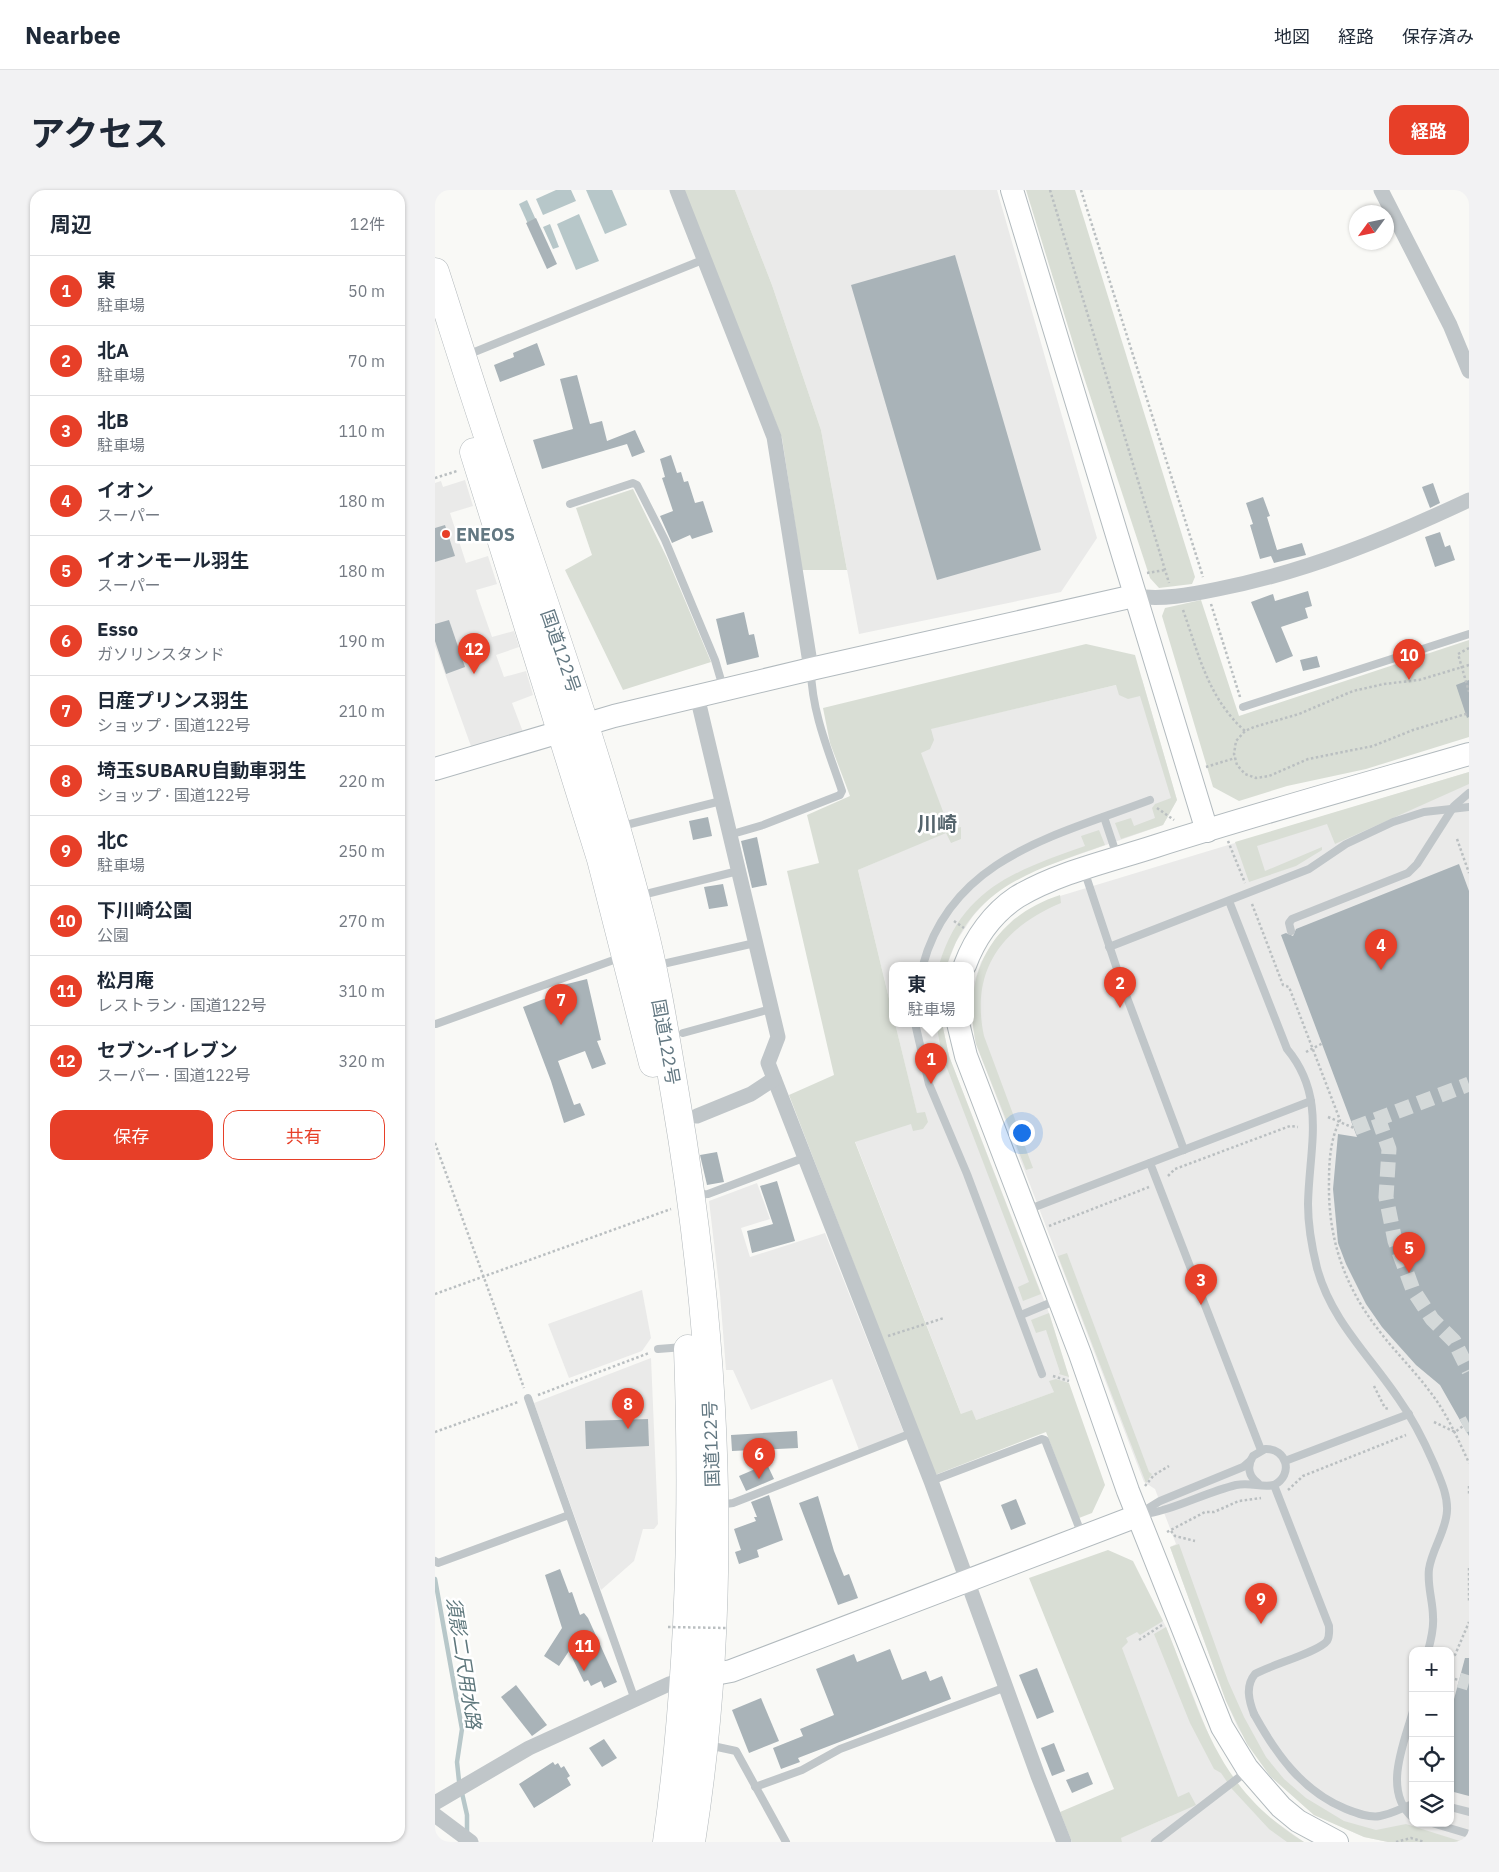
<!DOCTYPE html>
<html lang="ja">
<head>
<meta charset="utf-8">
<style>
  body { margin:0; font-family:"IBM Plex Sans","Noto Sans JP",sans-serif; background:#f2f2f3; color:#1f2937 }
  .controls { position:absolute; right:15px; bottom:15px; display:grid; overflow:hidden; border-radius:10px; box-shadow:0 1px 4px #0004 }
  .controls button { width:45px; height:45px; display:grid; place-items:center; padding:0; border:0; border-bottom:1px solid #e0e1e3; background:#fff; color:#1f2937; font:25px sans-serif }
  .compass { position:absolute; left:914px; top:15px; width:45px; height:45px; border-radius:50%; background:#fff; box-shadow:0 1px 4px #0004; rotate:237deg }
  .you { position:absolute; left:586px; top:942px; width:18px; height:18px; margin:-12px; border:4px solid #fff; border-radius:50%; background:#1a73e8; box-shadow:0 0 0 8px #1a73e833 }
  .badge { display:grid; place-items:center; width:32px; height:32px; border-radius:50%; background:#e73f28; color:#fff; font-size:16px; font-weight:700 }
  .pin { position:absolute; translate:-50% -41px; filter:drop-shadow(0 1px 2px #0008) }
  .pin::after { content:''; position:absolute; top:26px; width:18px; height:15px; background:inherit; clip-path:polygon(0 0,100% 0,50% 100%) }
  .popup { position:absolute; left:454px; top:772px; width:85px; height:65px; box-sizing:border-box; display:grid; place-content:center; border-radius:10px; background:#fff; filter:drop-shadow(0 1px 4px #0005); font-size:16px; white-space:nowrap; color:#747a83 }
  .popup b { font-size:19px; color:#1f2937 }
  .popup::after { content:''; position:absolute; left:50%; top:100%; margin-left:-10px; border:10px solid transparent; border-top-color:#fff }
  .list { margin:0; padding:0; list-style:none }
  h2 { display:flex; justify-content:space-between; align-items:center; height:65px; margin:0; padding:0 20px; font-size:21px }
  h2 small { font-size:16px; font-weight:400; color:#747a83 }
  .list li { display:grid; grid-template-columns:32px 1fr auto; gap:15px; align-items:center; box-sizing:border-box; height:70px; padding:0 20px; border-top:1px solid #e0e1e3 }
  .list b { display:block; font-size:19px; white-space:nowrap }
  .list p { margin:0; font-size:16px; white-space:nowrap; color:#747a83 }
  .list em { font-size:16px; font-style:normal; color:#747a83 }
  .actions { display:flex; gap:10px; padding:15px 20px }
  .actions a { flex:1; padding:11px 0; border:1px solid #e73f28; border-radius:15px; text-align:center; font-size:18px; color:#e73f28 }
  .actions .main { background:#e73f28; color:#fff }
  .icon { flex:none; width:28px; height:28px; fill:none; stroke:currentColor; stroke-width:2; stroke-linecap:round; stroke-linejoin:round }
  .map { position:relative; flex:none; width:1034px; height:1652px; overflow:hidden; border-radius:15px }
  header { display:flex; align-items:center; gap:30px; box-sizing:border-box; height:70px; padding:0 25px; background:#fff; border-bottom:1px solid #e0e1e3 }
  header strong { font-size:24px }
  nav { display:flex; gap:28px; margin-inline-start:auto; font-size:18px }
  .intro { display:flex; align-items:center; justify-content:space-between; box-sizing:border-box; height:120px; padding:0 30px }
  h1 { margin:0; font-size:35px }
  .button { padding:12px 22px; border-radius:15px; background:#e73f28; color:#fff; font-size:18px; font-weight:700 }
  main { display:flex; gap:30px; padding:0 30px }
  aside { flex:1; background:#fff; border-radius:15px; box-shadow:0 1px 4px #0004 }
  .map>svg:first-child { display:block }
</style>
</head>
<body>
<header>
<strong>Nearbee</strong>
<nav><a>地図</a><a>経路</a><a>保存済み</a></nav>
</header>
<div class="intro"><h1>アクセス</h1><a class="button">経路</a></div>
<main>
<aside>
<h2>周辺<small>12件</small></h2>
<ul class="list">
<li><span class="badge">1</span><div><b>東</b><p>駐車場</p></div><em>50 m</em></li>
<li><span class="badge">2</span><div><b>北A</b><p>駐車場</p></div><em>70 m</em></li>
<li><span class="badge">3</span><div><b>北B</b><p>駐車場</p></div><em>110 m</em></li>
<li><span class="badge">4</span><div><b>イオン</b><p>スーパー</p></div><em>180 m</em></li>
<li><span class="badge">5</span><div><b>イオンモール羽生</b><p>スーパー</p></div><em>180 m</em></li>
<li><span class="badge">6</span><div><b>Esso</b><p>ガソリンスタンド</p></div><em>190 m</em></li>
<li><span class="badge">7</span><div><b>日産プリンス羽生</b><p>ショップ · 国道122号</p></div><em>210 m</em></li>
<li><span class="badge">8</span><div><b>埼玉SUBARU自動車羽生</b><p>ショップ · 国道122号</p></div><em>220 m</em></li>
<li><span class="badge">9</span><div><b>北C</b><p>駐車場</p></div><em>250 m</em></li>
<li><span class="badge">10</span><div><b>下川崎公園</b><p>公園</p></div><em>270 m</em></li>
<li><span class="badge">11</span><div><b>松月庵</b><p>レストラン · 国道122号</p></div><em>310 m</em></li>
<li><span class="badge">12</span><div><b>セブン-イレブン</b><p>スーパー · 国道122号</p></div><em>320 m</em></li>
</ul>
<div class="actions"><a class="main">保存</a><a>共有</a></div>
</aside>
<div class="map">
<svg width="1034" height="1652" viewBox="0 0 1034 1652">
  <rect width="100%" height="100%" fill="#f9f9f6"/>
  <g fill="#eaeae9" fill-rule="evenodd">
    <polygon points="300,0 562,0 662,348 626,402 424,444 386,240 337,95"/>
    <polygon points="30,290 38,316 15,323 31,373 53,366 62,394 41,400 44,410 57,447 79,441 84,457 61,465 69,487 91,481 98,505 77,513 88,542 37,559 0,456 0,293 6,291 8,297"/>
    <polygon points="707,489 742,610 728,635 597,681 574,693 557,705 538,726 521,752 512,775 457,775 457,821 423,680 499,647 464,546"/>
    <path d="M1034,582v1070h-81l-24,-5 -50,-22 -44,-39 -32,-48 -12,-27 -56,-154 6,-3 -21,-55 -11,-7 -168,-438 -3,-17 -1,-31 2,-14 7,-20 15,-24 18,-19 36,-20zM978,1461h37v172h-37z"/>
    <polygon points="460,833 507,833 514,866 614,1123 634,1187 632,1199 628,1199 530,1234 420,951 482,924"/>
    <polygon points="322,993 335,1029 306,1038 315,1067 390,1043 469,1243 424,1260 397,1189 316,1220 298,1180 291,1180 285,1104 274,1011"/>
    <polygon points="207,1100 216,1148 207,1161 134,1188 113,1134"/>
    <polygon points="216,1168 223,1334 219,1339 208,1339 199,1371 166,1400 99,1213"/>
    <polygon points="709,1393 731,1437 776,1551 787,1571 799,1591 827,1622 869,1652 687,1652 685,1648 736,1626 652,1415"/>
  </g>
  <g fill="#d9ded5">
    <polygon points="249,0 300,0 337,95 386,240 412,380 367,380 347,248"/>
    <polygon points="591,0 640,0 760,387 757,394 724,398 715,388 643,169"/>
    <polygon points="198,299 232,368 276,472 188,500 130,380 157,365 141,318"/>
    <polygon points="766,410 804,526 1034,450 1034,547 931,579 852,596 804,611 778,597 727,426 730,418"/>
    <polygon points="651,454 700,465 742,610 728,635 686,649 680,633 696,628 699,636 720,628 717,618 720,614 736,608 705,506 693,509 684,505 681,495 496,539 499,550 495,559 486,563 515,640 526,637 526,649 516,653 511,643 423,680 457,821 457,833 460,833 482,923 490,922 493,932 488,939 478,941 476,934 420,952 526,1224 537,1220 541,1230 619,1202 614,1191 621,1189 634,1193 670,1295 657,1323 644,1328 611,1242 500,1285 354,905 399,885 352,681 384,673 372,625 415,606 395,553 388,518"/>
    <polygon points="1034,582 1034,594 900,654 892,634 822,656 830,681 887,657 887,660 861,676 814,692 800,652"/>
    <path d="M664,640l6,15c-70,25 -133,41 -158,120h-8c23,-77 78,-95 146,-119l-4,-10z"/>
    <path d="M625,705l1,8c-59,25 -91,67 -77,133l49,132 -7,2 -50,-126c-15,-69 16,-127 84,-149z"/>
    <polygon points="501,833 507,833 514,866 606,1104 588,1111 583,1097 594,1092 507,865"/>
    <polygon points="632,1063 714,1282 717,1284 711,1293 623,1066"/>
    <polygon points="614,1123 634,1187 624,1184 625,1182 611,1140 601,1143 596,1130"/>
    <polygon points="744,1354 793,1491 809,1527 831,1567 849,1589 871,1608 909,1631 941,1640 971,1634 1028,1652 953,1652 929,1647 879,1625 835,1586 812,1554 791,1511 735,1357"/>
    <polygon points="673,1360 698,1371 728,1431 705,1445 702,1442 691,1448 693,1452 687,1458 743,1607 754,1602 761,1615 686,1648 687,1652 637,1652 625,1622 679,1599 594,1388"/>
    <path d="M731,1437c37,90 49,160 138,215h-17l-18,-13 -37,-40 -11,-16 -7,-4 -24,-46 -36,-89z"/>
  </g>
  <g fill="#b7c7c9">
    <polygon points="121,0 136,0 141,11 108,25 101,9"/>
    <polygon points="151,0 177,0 192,35 170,44"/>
    <polygon points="92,10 101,30 93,34 84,14"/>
    <polygon points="144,24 164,71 141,80 122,34"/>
    <polygon points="115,34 124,57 118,59 108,37"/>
  </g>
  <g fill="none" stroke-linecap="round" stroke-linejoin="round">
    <g stroke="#b7c7c9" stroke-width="4.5">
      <polyline points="0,1389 27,1539 22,1572 24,1591"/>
      <polyline points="27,1603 32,1625 32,1643"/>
    </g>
  </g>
  <g fill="#a9b3b8">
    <polygon points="101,28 122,74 112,79 91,33"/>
    <polygon points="520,65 606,360 502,390 416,95"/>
    <polygon points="102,153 110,175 65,192 59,175 79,167 78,163"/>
    <polygon points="142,185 155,234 167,231 172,251 200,240 210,262 197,267 192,254 107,279 98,250 138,239 125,189"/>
    <polygon points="236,265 242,283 246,282 249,292 253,291 260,313 268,311 278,342 257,349 255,345 237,353 225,326 238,321 227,288 230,287 225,269"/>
    <polygon points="998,293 1005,313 995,318 987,297"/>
    <polygon points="828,307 835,326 832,327 842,360 867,353 871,365 839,373 836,366 825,369 815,335 818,334 811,313"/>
    <polygon points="10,335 20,366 0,372 0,338"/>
    <polygon points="1005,342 1010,357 1015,355 1020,370 1000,377 990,347"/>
    <polygon points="873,401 877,416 870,418 873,428 846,437 858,466 841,473 816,412 838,404 840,411"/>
    <polygon points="309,422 314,445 319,444 324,467 292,475 281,429"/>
    <polygon points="14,430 30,477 11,484 0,451 0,434"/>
    <polygon points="882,466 885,477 868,481 865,470"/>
    <polygon points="1034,490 1034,527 1032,528 1021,495"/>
    <polygon points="273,627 277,646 258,650 254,631"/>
    <polygon points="322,647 332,695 317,698 306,651"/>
    <polygon points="1024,674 1034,701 1034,1246 1005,1195 981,1175 947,1137 931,1114 911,1074 903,1053 898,999 903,944 922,947 846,745 851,743 858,746 861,739"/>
    <polygon points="288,694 293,716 274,719 269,697"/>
    <polygon points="152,789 166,850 162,851 171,874 157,879 150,861 123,871 139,915 145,913 150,925 129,933 116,891 88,817 130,801 128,795"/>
    <polygon points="282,962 289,992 272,995 265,965"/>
    <polygon points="342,991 360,1051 317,1063 312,1041 338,1034 325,996"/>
    <polygon points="213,1229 214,1256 151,1259 150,1231"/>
    <polygon points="362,1241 363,1258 297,1261 296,1245"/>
    <polygon points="332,1274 339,1289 311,1301 304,1286"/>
    <polygon points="334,1305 348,1350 322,1360 324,1367 304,1374 300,1362 306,1360 299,1339 321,1331 319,1327 322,1327 316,1312"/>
    <polygon points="383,1306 399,1361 409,1386 414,1384 423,1408 403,1415 364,1313"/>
    <polygon points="581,1309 591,1334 576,1340 566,1315"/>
    <polygon points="125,1379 134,1403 137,1402 145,1425 149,1423 153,1428 182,1492 169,1498 166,1491 156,1496 153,1490 149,1492 134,1461 124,1476 109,1466 127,1438 110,1385"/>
    <polygon points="455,1459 467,1490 491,1481 495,1491 507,1486 516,1509 363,1568 365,1572 346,1579 338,1558 368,1546 365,1539 399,1525 381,1479 419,1464 422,1472"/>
    <polygon points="1030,1468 1034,1468 1034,1606 1015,1601 1015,1524"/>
    <polygon points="602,1478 619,1522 602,1529 584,1485"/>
    <polygon points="81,1495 112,1535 97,1546 66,1507"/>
    <polygon points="326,1508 344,1551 314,1563 297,1520"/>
    <polygon points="169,1549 182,1568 167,1577 154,1558"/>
    <polygon points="619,1553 630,1581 617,1586 606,1558"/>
    <polygon points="118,1572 120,1575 123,1573 126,1578 129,1576 135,1586 132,1588 136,1595 99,1618 84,1594"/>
    <polygon points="653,1582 658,1594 637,1603 631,1590"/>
  </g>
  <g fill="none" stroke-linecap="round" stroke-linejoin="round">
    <g stroke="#d4d9d9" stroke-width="15" stroke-dasharray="15 8" stroke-linecap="butt">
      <polyline points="943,928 954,959 951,1007 960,1051 978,1100 997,1129 1019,1151 1034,1181"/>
      <polyline points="919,938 1034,894"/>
      <polyline points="1028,1236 1034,1233"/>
      <polyline points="1024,1490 1034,1493"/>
    </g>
    <g stroke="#b2babe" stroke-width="24">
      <g id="secondary">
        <polyline points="577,0 772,641"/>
        <polyline points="0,579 179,526 376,479 699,406"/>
        <path d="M530,775c10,-27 28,-52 52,-68 42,-25 93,-36 139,-51 104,-33 209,-62 313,-92"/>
        <polyline points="523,833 531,866 645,1164 693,1301 787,1537 812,1578 846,1617 863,1631 902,1652"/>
        <polyline points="258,1488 296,1481 702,1326"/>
      </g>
    </g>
    <g stroke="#b3b9bc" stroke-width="29">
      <g id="highway">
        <path d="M0,82c20,62 39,123 60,185 51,153 106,305 146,462 15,57 24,116 34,175 42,245 55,501 16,748"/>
        <polyline points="39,262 166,669 218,873"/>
        <path d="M232,1652c23,-163 27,-329 21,-493"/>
      </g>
    </g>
    <g stroke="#babfc1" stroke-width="2.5" stroke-dasharray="2.5 2.5" stroke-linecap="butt">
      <polyline points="615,0 734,393"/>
      <polyline points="646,0 768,387"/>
      <polyline points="0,288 22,281"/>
      <polyline points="712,383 730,380"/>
      <polyline points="776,414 805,507"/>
      <path d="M748,420c16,45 25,88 62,121"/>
      <polyline points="1034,458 1023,464 1034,502"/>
      <polyline points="1034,475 984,490 949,494 918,501 864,524 819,537 810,541 801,551 799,564 802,575 810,584 821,588 834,586 873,569 938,556 978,540 1034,523"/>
      <polyline points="771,577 800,568"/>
      <polyline points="722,618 739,630"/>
      <polyline points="1022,649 1034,683"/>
      <polyline points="793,651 810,693"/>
      <path d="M817,714l31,81 6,2 51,133c-10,20 -11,42 -11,63 -1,55 15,102 48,145 17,23 37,42 54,65 16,21 27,46 38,70"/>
      <polyline points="519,731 529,738"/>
      <polyline points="871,862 888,853"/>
      <polyline points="893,927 919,938"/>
      <polyline points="0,953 89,1198"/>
      <polyline points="733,986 740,979 855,936 863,937"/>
      <polyline points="614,1036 714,997"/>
      <polyline points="0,1104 236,1019"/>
      <polyline points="453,1146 509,1128"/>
      <polyline points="618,1186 634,1191"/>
      <polyline points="939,1196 950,1218 954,1219"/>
      <polyline points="103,1205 214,1163"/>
      <polyline points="999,1232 1020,1242 1028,1236"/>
      <polyline points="0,1242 83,1212"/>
      <polyline points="710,1296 719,1285 734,1276"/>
      <polyline points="1034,1296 1034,1305"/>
      <polyline points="853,1300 868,1286 971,1245"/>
      <polyline points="736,1341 740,1346 760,1351"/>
      <polyline points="732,1342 770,1322 779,1322 804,1311 826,1308"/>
      <polyline points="1034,1378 1034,1411"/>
      <polyline points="704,1450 727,1435"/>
      <polyline points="1015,1468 1020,1465 1034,1432"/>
      <polyline points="1015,1488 1024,1490"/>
      <polyline points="961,1652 976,1648 989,1652"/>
    </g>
    <g stroke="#c0c6c9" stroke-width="8">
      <polyline points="32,165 270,69"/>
      <polyline points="135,314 198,293 202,295 230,350 280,470 288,497"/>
      <polyline points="808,517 1034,444"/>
      <polyline points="669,627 682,666"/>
      <polyline points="195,634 286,611"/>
      <path d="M294,645l34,-10 77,-30 2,-4c-13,-39 -30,-78 -31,-120"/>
      <polyline points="649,680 688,797 749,960"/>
      <polyline points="215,703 303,681"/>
      <path d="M794,711l58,148c40,48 22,99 21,155 0,21 4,44 9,64 14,52 52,87 81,130 15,21 26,43 36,66 6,15 14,31 13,47 -1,20 -15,38 -18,58 -2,17 4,32 4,48 1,11 -2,23 -5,34"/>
      <polyline points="674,757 874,679 911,654 958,632 989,622 1034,617"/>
      <polyline points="232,773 320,753"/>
      <path d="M488,775c29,-108 135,-130 227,-165"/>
      <polyline points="480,833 494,894 532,984 607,1184"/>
      <polyline points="1,834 187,767"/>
      <polyline points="248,843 336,819"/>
      <polyline points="715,973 826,1260"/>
      <polyline points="259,1005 273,1004 371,967"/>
      <polyline points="592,1020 876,911"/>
      <polyline points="586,1125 622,1110"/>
      <polyline points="223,1159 249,1157"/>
      <polyline points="93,1208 200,1510"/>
      <polyline points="850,1271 974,1224"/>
      <polyline points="496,1291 607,1249 610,1250 647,1345"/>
      <polyline points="283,1315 298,1313 477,1243"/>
      <polyline points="704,1324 725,1311 808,1277 815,1271"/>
      <path d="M704,1325c34,-4 64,-22 97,-30 15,-3 26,3 38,0 20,-10 13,-37 -9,-36l-12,7c-6,10 -5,20 5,27"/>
      <polyline points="0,1371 3,1373 134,1325"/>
      <path d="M978,1521c-9,33 -31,80 0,107"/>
      <path d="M819,1524c-5,-13 -9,-28 1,-40 15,-9 64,-22 72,-33 3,-5 2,-10 2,-15l-55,-141"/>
      <polyline points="273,1555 301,1561 351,1652"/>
      <polyline points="320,1597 367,1580 405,1559 571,1497"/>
      <polyline points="1015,1617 1034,1622"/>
      <polyline points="997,1633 1034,1644"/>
      <polyline points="720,1652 811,1582"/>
    </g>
    <g stroke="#c0c6c9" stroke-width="15">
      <polyline points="242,0 339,247 376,479"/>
      <polyline points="946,0 1015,135 1034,181"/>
      <path d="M699,406c29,4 55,-1 84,-7 88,-17 170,-51 251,-89"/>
      <polyline points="262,506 343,847 333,873 496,1291 603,1586 629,1652"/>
      <polyline points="262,926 316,904 339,889"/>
      <polyline points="0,1613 94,1558 234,1494 249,1490"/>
      <polyline points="0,1625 36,1652"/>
    </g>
    <use href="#secondary" stroke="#fff" stroke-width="22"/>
    <use href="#highway" stroke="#fff" stroke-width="28"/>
    <polyline stroke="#babfc1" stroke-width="2.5" stroke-dasharray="2.5 2.5" stroke-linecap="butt" points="233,1437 292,1438"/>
    <g stroke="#c0c6c9" stroke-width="8">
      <polyline points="856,741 854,733 857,729 973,683 982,674 1019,616 1034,603"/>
      <path d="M819,1524c22,40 48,77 92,95 10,4 23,9 34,7 12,-2 22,-8 33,-12"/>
    </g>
  </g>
  <circle fill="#e73f28" stroke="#fff" stroke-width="2" cx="11" cy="344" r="5"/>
  <g text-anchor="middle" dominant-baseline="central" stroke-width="5" stroke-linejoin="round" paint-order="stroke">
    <g font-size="18" font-weight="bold" fill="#637882" stroke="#fff" text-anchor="start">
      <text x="21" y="344">ENEOS</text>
    </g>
    <g font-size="18" fill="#637882" stroke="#fff">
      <text transform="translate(126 461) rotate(71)">国道122号</text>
      <text transform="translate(231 852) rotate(80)">国道122号</text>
      <text transform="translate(276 1254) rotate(-92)">国道122号</text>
    </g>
    <g font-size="19" font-style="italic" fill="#5e777c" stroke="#fff">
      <text transform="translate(29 1473) rotate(81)">須影二尺用水路</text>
    </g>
    <g font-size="20" font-weight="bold" fill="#55656d" stroke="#fff">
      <text x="502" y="633">川崎</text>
    </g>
  </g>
</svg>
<div class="controls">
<button>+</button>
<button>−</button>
<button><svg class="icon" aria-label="locate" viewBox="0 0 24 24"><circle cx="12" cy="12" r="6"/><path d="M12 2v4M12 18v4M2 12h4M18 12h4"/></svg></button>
<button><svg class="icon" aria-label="layers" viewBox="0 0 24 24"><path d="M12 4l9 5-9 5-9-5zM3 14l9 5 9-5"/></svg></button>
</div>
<svg class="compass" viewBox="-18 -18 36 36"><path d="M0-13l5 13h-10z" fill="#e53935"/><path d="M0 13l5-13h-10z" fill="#747a83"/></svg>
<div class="you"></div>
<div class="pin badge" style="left:496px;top:894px">1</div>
<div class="popup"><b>東</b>駐車場</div>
<div class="pin badge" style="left:685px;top:818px">2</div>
<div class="pin badge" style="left:766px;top:1115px">3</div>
<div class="pin badge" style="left:946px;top:780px">4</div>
<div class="pin badge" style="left:974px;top:1083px">5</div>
<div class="pin badge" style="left:324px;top:1289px">6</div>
<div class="pin badge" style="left:126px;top:835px">7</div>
<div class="pin badge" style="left:193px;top:1239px">8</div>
<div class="pin badge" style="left:826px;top:1434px">9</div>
<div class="pin badge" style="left:974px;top:490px">10</div>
<div class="pin badge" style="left:149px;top:1481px">11</div>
<div class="pin badge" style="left:39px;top:484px">12</div>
</div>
</main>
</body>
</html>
